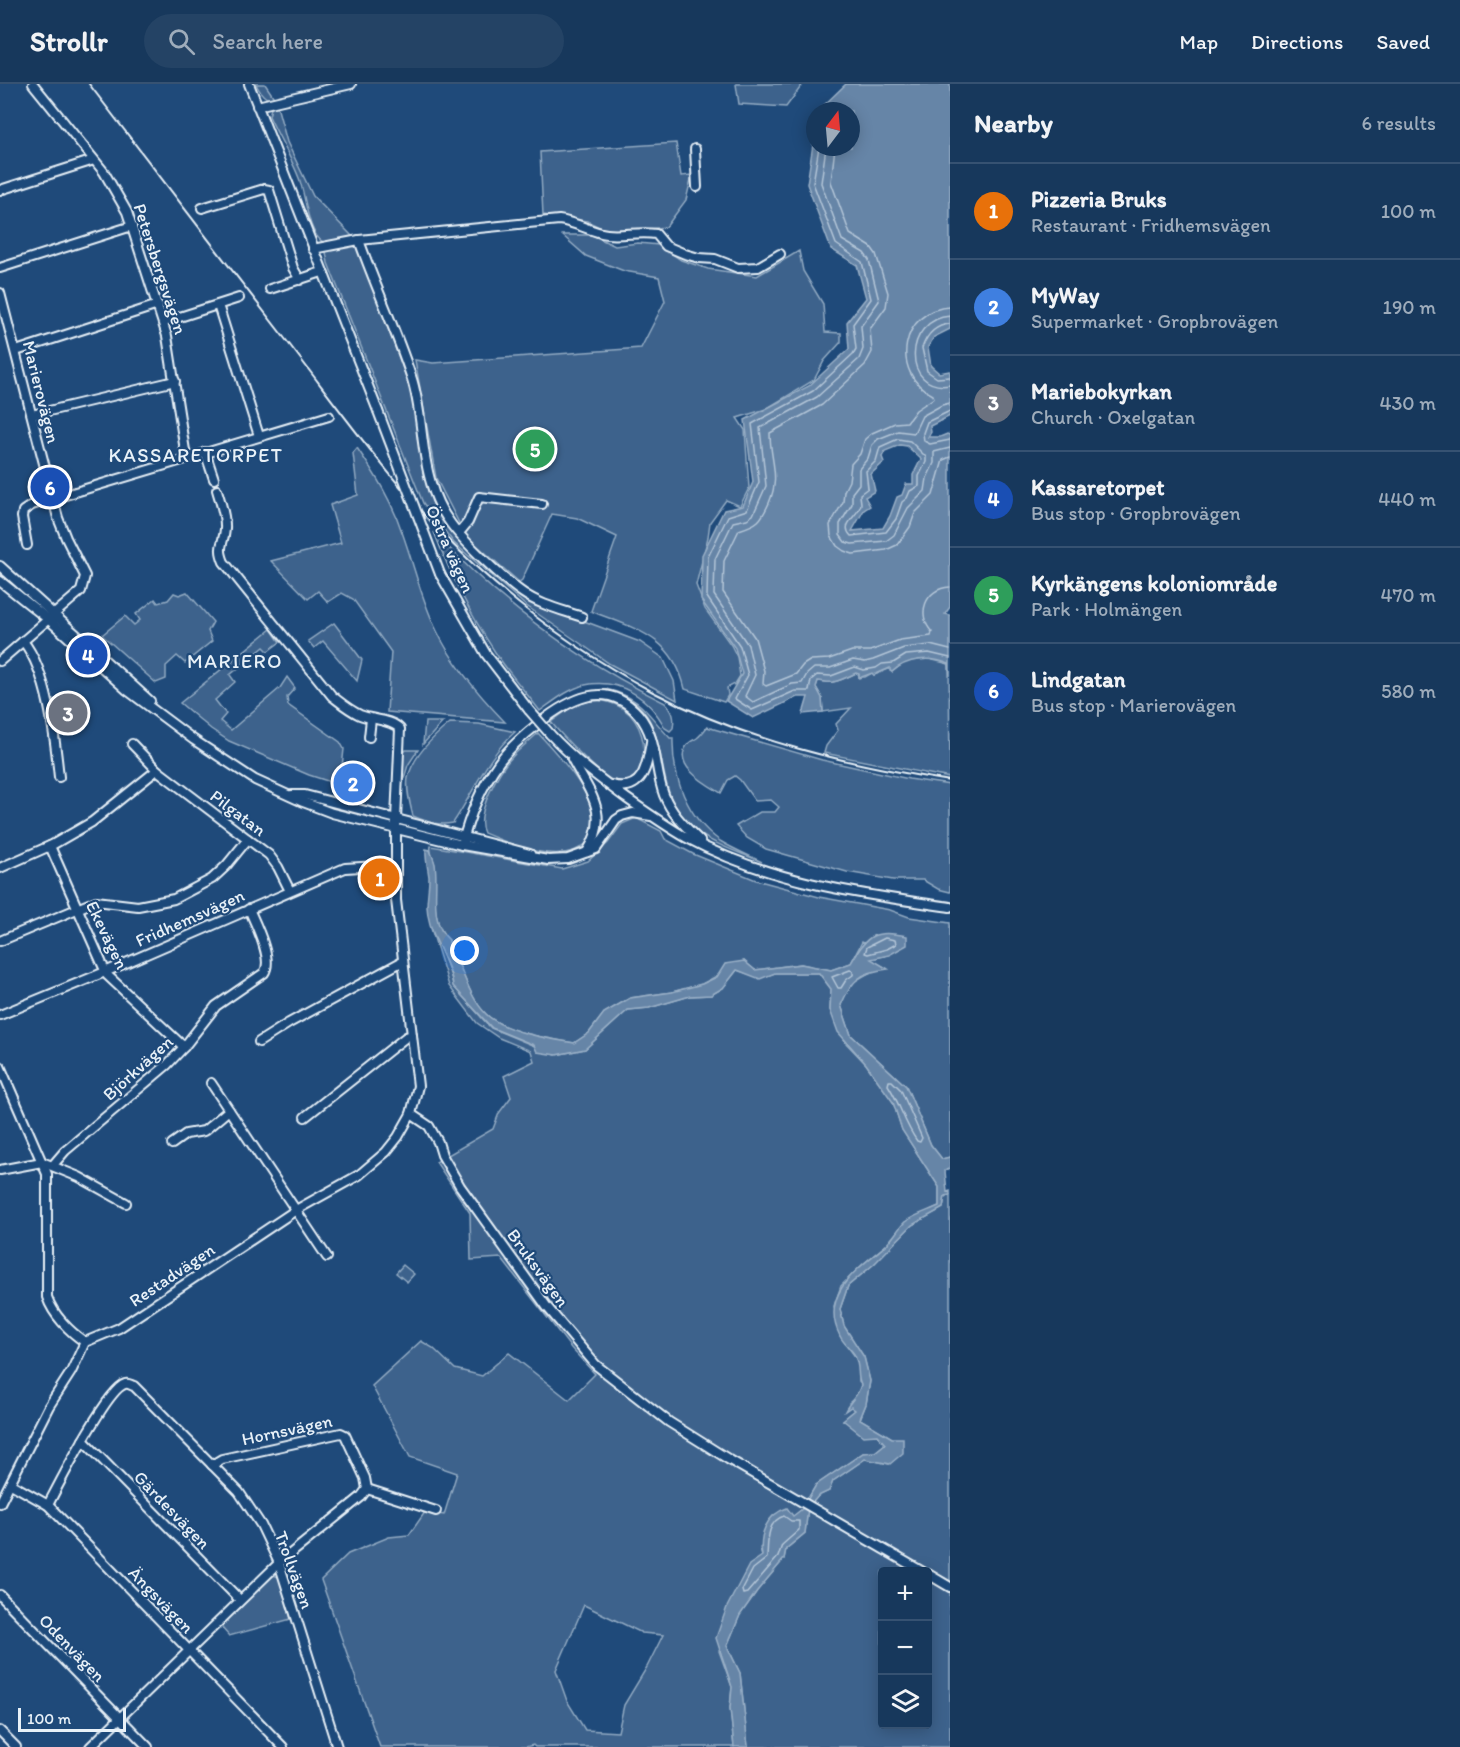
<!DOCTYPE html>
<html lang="en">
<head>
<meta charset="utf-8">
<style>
  body { margin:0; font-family:Itim,sans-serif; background:#244365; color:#f1f3f6 }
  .controls { position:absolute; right:18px; bottom:18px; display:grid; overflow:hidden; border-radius:6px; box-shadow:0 3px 15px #0003 }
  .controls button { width:54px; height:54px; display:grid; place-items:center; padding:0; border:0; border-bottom:2px solid #365272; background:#17385c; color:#f1f3f6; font:30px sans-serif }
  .compass { position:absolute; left:806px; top:18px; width:54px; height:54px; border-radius:50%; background:#17385c; box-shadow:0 3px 15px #0003; rotate:16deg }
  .scale { position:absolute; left:18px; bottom:15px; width:108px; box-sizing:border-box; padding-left:6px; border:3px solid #e8f1f8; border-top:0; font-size:16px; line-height:21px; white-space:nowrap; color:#e8f1f8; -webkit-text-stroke:4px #1f4a7a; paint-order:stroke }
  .you { position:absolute; left:465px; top:867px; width:21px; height:21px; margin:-15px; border:4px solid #fff; border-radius:50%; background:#1a73e8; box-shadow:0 0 0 9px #1a73e833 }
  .badge { display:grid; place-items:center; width:39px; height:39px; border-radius:50%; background:#8bbbb9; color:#fff; font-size:20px; font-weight:700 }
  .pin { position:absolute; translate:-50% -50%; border:3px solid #fff; box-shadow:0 2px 6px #0006 }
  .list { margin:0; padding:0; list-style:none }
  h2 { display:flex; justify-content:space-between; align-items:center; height:78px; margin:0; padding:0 24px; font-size:26px }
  h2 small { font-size:20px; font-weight:400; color:#9eacbb }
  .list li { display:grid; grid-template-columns:39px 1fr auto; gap:18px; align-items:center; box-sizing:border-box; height:96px; padding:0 24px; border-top:2px solid #365272 }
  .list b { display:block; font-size:22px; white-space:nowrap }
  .list p { margin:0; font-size:20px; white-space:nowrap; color:#9eacbb }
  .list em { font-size:20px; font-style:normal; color:#9eacbb }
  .icon { flex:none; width:33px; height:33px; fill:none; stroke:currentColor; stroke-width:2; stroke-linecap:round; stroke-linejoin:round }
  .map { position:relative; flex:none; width:950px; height:1663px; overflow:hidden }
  header { display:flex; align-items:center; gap:36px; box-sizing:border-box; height:84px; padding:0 30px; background:#17385c; border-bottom:2px solid #365272 }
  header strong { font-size:28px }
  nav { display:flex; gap:33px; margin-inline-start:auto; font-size:21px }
  .search { width:420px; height:54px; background:#244365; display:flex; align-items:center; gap:15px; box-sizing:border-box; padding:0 21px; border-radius:33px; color:#9eacbb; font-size:22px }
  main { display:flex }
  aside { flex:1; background:#17385c }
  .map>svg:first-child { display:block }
</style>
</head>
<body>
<header>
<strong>Strollr</strong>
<div class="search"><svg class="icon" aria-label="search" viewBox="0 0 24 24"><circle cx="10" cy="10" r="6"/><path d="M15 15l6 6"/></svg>Search here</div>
<nav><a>Map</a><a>Directions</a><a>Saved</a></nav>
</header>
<main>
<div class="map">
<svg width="950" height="1663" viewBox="0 0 950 1663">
  <rect width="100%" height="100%" fill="#1f4a7a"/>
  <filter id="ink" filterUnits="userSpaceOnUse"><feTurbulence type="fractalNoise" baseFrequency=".0167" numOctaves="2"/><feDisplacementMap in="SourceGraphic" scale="12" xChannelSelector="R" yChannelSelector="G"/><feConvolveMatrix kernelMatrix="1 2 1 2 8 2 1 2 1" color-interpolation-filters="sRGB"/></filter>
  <g filter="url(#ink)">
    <g fill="#3c628c" stroke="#92aac2" stroke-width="1.5" fill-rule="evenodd">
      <path d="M256,0h9l10,15c-10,2 -15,-7 -19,-15z"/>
      <polygon points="736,0 803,0 786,23 739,20"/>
      <path d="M277,22l10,36 26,54 40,41 -30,5c-16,-10 -17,-46 -24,-64 -8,-21 -21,-42 -30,-62l2,-8z"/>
      <polygon points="676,59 681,92 692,91 686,116 666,143 612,149 587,137 543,131 540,68"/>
      <path d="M562,151h30l23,11 23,-3 21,2 22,15 27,9 49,7 42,-25 4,20 20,33 2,28 16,1v9l-17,19 -10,19 -48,29 -29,9 8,12 4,58 -9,18 -14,-6 -16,22 -2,15 -12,48 9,24 26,36 6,12 3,19 -5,8 -8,4 1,7 -4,7 -39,-13c-12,-53 -50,-60 -94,-78l26,-74 -40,-19 -25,-4 -30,66 -3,2 -55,-48 4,-7 -8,-2 -24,-47 -21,-118 18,3 208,-15 24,-47 -6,-24 -35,-6 -38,-15z"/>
      <polygon points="350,161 358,164 376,209 386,239 412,309 427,403 437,428 471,465 533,518 640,558 663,574 674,597 677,616 610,580 574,555 525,521 454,459 423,419 328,179 326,168 334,162"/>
      <path d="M357,364c18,26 35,53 45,84 12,33 19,67 35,99 16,34 42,64 68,91l-118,-10 4,-60 -38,-53 -11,-6 -14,9 -10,-11 -10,8 -37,-38 70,-18 -11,-38 28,-10 -5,-42z"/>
      <path d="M434,448c65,71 145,128 231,171 8,8 10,14 8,25l-3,3 -5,-3c-15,-30 -45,-50 -80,-43 -17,4 -31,16 -45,26 -15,-20 -32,-39 -45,-59 -25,-38 -45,-78 -61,-120z"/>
      <polygon points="187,508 213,538 208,547 212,557 185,579 177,572 166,582 166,595 156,599 102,551 125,532 134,541 140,536 136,530 155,515 158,519 168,516 174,509 179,511"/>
      <polygon points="334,539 362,576 357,597 323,557 314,564 308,557"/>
      <polygon points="271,545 280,558 268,567 264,563 230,591 235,598 215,616 226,630 220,637 231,646 280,604 287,593 295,604 287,613 288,621 340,658 344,665 340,701 309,691 229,657 211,645 180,619"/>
      <path d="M929,575l20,5 1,114 -126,-25 2,-7 12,-16 -2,-6 15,-16 -28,4 -1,-14 -6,-11 2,-6c5,0 10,2 15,1 9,-2 15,-5 23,-9l3,1v3h6l7,-4 2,2 17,-7 1,4 14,-11z"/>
      <path d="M606,605c37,9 40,24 64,49h3c-1,40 14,79 47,103 13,8 28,14 42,21 -31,-13 -66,-22 -86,-51 -4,-6 -6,-15 -8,-22 -10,-33 -7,-76 -44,-93 -8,-3 -18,-4 -27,-6z"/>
      <path d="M590,617c6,0 13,-1 18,1 49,11 44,92 8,80 -15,-5 -54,-46 -65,-60l22,-16z"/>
      <polygon points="425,638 443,638 423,660"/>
      <path d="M450,639l29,1 36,8c-28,24 -41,60 -62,91 -15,3 -26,-1 -40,-7 -3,-12 -7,-26 -5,-38 5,-22 26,-42 42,-55z"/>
      <path d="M707,643l115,33 87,19 41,6v107l-12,-3 -15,-9h-30l-46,-8 -81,-23 -19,-11 -11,-12 24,-14h15l4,-5 -8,-7 -16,1 -15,-21 -5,-4 -7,4 -7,13c-15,-9 -52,-29 -32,-50 2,-2 5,-3 8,-5 4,-3 7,-7 10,-11z"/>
      <path d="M538,649c17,19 36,39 48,62 6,13 14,35 2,47 -25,25 -76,3 -104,-9 -10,-19 15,-63 29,-77 7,-8 17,-15 25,-23z"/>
      <polygon points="406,666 418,666 408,681 402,701 403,670"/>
      <path d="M636,734l25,13 4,8 28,15 63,26 63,17 71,13 19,7 41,6v234l-8,2 -11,-14 -25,-59 -55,-51 -10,-30 9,-21 22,-13 14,-3 -16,-9 19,-4 -27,-13 -11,21 -20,7 -30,-6 -46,6 -11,-9 -42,23 -30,8 -42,6 -26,15 -15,20 -15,10c-25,-4 -70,-11 -88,-29 -12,-12 -19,-30 -25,-45 -6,-12 -13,-15 -12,-29 -19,-16 -13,-49 -14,-72 0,-8 -6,-14 -4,-22l131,23 26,-8 20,-18 14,-19z"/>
      <path d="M430,841c6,15 22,47 23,61l38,42 65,27 29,-6 43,-39 21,-2 41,-12 21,-1 12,-7 14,-18 23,8 15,-5h44l12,16 -1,21 16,33 20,21 27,38 9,28 37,57v19l-34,16 -18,22 -24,20 -22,22 -7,20 6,30 14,19 6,12 -1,14 2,4 -4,11 -8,7 2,4 4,3 -12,10 34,15 8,9 -10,8 -12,1 -47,32 -14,24 -42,39 2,8 -43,95 13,36 -2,21 4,39h-199l-2,-2 -7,2h-146l-59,-167 27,-26 41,-17 20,-2 16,-23 19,3 13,-42 -47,-16 -38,-71 49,-45 12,7 22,21 27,7 27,-23 60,47 26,-26 -24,-26 -70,-90 -30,2 -1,-47 -34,-51 57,-33 6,-16 12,-16 -7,-21 30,-15 -3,-10 -32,-13 -22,-15 -28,-37zM584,1521l58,28 21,2 -16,32 -23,38 -6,27 -33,-2 -18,-29 -11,-31z"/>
      <path d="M950,1111v552h-202l-8,-74 -13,-27 13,-31 17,-24 27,-32 2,-10 19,-16 3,-25 10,-12 11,-5 4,-10 32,-22 24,5 3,-26 -32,-19 6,-15 4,-23 -6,-24 -20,-31 -4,-17 8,-23 26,-22 38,-39 31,-17 2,-12zM882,1488h46v152h-46z"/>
      <polygon points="403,1181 414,1190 407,1198 396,1189"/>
      <polygon points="273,1491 279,1493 291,1535 229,1552 222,1544 222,1539"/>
    </g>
    <g fill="#6685a7" stroke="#9ab0c7" stroke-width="1.5" fill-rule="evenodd">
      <path d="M846,0h104v245l-16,8 -6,10 3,19 8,7 11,-2v45l-20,10 1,6 -3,5h12l7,-3 3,1v172l-5,7 5,1v61l-1,-12c-19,-8 -42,-6 -57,8l-2,-1v-3l-16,7 -2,-2 -13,5v-4l-3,-1c-8,4 -14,7 -23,9 -5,1 -10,-1 -15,-1l-2,6 6,11 1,14 -20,2 5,-17h-11l-44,21 -27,-17 16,-27 -7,-26 -34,-48 1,-45 22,-45 19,-4 10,-24 -8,-62 64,-34 40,-37 -2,-27 19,-24 -9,-33 -26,-16 -24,-65 8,-53v16h36v-36h-33zM900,361l7,1 14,13 -8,16v9h-7l-4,11 -5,2 -7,19 -7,12 -31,3 12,-21 6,-4 -5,-9 10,-6 -4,-17 13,-12 -2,-5 3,-6z"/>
      <path d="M426,765l4,1c2,5 4,10 5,14 4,25 -7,57 14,76 0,14 6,17 12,29 6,15 13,33 25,45 18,18 63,25 88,29l15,-10 15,-20 26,-15 42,-6 30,-8 15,-7 8,-13 19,-3 11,9 46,-6 30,6 20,-7c16,-29 24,-34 56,-27v9l-18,10 -18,4 17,10c-28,3 -36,11 -47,36l10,30 55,51 25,59 11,14 8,-2v11l-5,3 2,21 3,-1v4l-5,1 -2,12 -31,17 -38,39 -26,22 -8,23 4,17 20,31 6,24 -4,23 -6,15 32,19h11v15l-13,11 -25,-5 -32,22 -4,10 -11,5 -10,12 -3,25 -19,16 -2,10 -27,32 -17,24 -13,31 13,27 8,74h-14l-4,-39 2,-21 -16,-49 11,-31 22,-42 13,-9c-3,-22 4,-41 25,-48l6,8 9,-7 14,-24 47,-32 12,-1 10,-8 -8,-9 -14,1 -20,-16 12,-10 -4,-3 -6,4c5,-10 13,-15 16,-26 -5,-9 0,-19 -7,-31 -4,-6 -11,-11 -14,-18 -21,-41 17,-67 44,-89 9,-7 13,-18 21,-25 9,-7 23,-11 34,-16v-19l-37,-57 -9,-28 -27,-38 -28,-32 -8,-22 1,-21 -12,-16h-44l-15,6 -23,-9 -14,18 -12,7 -21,1 -41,12 -21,2 -43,39 -29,6 -19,-3 -3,-7 -42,-17 -39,-42c-1,-18 -18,-43 -23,-62 -6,-20 -1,-28 -1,-47 -1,-9 -4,-19 -3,-28z"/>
    </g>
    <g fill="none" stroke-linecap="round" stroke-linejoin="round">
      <g stroke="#b4c6d8" stroke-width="1.5">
        <polyline points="819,63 813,99 836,160 862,178 871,215 853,240 856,265 853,270 813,307 752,340 759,398 747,426 728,432 708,473 707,513 740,562 748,591 735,615 752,626 795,607 809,607 811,596 817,591 831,592 855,583 864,586 876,584 882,580 893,579 906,571 929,569 950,574"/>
        <polyline points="826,63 821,99 842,156 864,169 869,176 879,217 861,242 863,265 859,275 817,313 760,344 766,402 753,431 747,435 733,438 715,475 714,511 748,561 755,591 745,612 753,618 792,600 802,599 807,590 814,584 830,584 853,576 865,578 873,576 904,564 930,561 950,566"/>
        <path d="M835,63l-4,35 19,52 21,13 5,7 12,39 -2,14 -16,22 2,23 -7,13 -43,40 -52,28c0,28 11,42 -1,70 -8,18 -11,21 -30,27l-15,31 -1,31 32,46 9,33 -1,13 3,2 30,-12 7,-9 8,-5 18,-1 23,-8h18l30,-11 31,-4 1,-4c-16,-17 -7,-44 18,-45"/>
        <path d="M950,223c-49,2 -61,67 -17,88l1,3 -18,12 -9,12 -12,1 -23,10 -7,6 -5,15 -9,10 -2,17 -5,10 -1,11 -13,23 1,11 6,10 7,5 9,3 33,-4 11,-5 13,-18 5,-14 18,-18 10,-35 7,-3"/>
        <path d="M950,232c-47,3 -48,77 0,69"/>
        <path d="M950,240c-15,1 -23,10 -28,24l5,23 10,7 13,-1"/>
        <polyline points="950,319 942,321 922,332 914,349 898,347 878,355 872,361 868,374 859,385 859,400 852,409 852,420 840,440 840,451 845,458 852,460 886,457 894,451 908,424 925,407 927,394 934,379 934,368 950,364"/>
        <polyline points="950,327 927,338 923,349 924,357 930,360 950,356"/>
        <path d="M898,355l12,2 16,16v5l-7,14v10l-9,5 -3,7 -5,4 -6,17 -10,13 -35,4c-12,-12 8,-20 10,-32 0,-3 -1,-6 -1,-10l8,-6 -2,-17 10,-10 4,-14z"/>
        <polygon points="885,854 895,856 896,860 887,865 868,870 865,869 867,863"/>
        <polygon points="850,886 853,887 853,891 846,896 841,904 838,904 832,893"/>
        <path d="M889,997h3l9,9 21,48 -2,4 -3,-1c-13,-18 -17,-38 -29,-56z"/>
        <path d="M784,1432l7,5h8v9l-17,15 -4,12 -31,36 -4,1 -1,-4 11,-21 14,-11c1,-14 -1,-37 17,-42z"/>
      </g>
      <g stroke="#e8f1f8" stroke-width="12">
        <g id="minor">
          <polyline points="33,0 104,88 127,128 167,252 186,373"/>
          <polyline points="249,0 378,327"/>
          <polyline points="257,22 351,0"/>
          <polyline points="695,65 697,103"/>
          <polyline points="0,106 94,76"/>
          <polyline points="202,124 264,105 269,106 293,184 300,196"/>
          <path d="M359,156c16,46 37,90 52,136 12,35 9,72 20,107 4,14 11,29 20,41 13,18 53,56 72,69 17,12 39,17 59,24"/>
          <path d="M313,165l46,-9 200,-20c17,2 32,12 48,14 16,2 32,-3 49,0l10,12 19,8 14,4 16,1 23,9 20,-1 22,-13"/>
          <polyline points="0,184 132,142"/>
          <polyline points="270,205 322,188"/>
          <polyline points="0,209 58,434 66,454 85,492 81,507 0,577"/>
          <polyline points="218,221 259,352"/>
          <polyline points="164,238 239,214"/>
          <polyline points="16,267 158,221"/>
          <polyline points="32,331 175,297"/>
          <polyline points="205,368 214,395"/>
          <polyline points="459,449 468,438 479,413 542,420"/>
          <polyline points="27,461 22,433 23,427 32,421 329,332"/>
          <polyline points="0,482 150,617"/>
          <polyline points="440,490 486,570 529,626"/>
          <polyline points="0,497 49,536 127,606 194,656 255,696 303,718 332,729 462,761 548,776 568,775 596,765 616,736 622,732 633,729 651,732"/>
          <path d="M23,557c25,31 32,97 36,136"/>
          <path d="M550,650c23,25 49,44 76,64 20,14 40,28 61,40 82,44 172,56 263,69"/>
          <polyline points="369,653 371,635"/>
          <polyline points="132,660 157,686"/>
          <path d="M572,675c18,34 39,56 15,93"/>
          <path d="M612,701c31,8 35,-19 39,-43"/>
          <polyline points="292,711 305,711 530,770"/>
          <path d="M462,761c7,-29 20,-59 37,-83 11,-15 25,-27 39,-38 30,-24 68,-46 100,-10 20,23 16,55 26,81 8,20 22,32 36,46"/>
          <polyline points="50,762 107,891 184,963"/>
          <polyline points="0,784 52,761 92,738 157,686 269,771 278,783 290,807"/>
          <polyline points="0,857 96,817 138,822 174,815 212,795 226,782 248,755"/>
          <polyline points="0,931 105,888 345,784 395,781"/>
          <polyline points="259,958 289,939 403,877"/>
          <path d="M0,982l47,108v123c6,18 23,35 38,45"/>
          <polyline points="211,999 327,1173"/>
          <polyline points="411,1030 429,1042 438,1058 442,1071 460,1102 547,1223 596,1281 669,1338 728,1375 923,1488"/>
          <polyline points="305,1033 406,953 412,951"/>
          <polyline points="172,1060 186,1050 204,1047 229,1026"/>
          <path d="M53,1081l12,-14 102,-86 17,-18 32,-41 48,-33c10,-13 -9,-50 -15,-64"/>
          <polyline points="0,1086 42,1078 79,1093 126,1119"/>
          <polyline points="83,1356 240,1516"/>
          <polyline points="212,1381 222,1375 341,1349 345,1351 365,1394 367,1405"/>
          <polyline points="11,1400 48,1421 283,1663"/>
          <polyline points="367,1405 436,1427"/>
          <path d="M0,1419l49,-97 22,-34 14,-30 34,-14 177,-118 63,-35 27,-23 12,-15 13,-23 7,-28 -22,-186v-81l4,-90c-9,-10 -28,-9 -40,-14 -11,-5 -19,-12 -28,-19l-108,-134c-7,-17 0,-18 1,-33 1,-13 -5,-28 -8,-39"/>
          <path d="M48,1421c10,-19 59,-116 77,-121 4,-1 5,1 9,2l105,106 22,33 18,38 58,184"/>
          <polyline points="928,1490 950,1503"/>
          <polyline points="0,1511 148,1663"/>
          <polyline points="0,1647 16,1663"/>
          <polyline points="90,1663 279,1479 361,1413 367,1405"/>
        </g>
      </g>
      <use href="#minor" stroke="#1f4a7a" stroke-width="8"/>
      <path stroke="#e8f1f8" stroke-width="2" d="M89,0c65,85 131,171 197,256 48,62 94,127 148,185 63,67 137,123 219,167 93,49 194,72 297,89"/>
      <g stroke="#e8f1f8" stroke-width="12" stroke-linecap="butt">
        <g id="minor-bridge">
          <polyline points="378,327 440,490"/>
          <polyline points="529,626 550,650"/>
        </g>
      </g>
      <use href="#minor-bridge" stroke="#1f4a7a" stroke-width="8"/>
    </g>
  </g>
  <g text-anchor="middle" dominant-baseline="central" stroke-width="4.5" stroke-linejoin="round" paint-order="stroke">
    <g font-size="18" fill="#e8f1f8" stroke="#1f4a7a">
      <text transform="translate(160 185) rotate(72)">Petersbergsvägen</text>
      <text transform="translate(41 308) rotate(76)">Marierovägen</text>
      <text transform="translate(450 465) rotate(66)">Östra vägen</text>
      <text transform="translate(238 729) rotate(37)">Pilgatan</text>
      <text transform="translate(190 834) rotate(-24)">Fridhemsvägen</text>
      <text transform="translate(107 851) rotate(64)">Ekevägen</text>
      <text transform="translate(138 984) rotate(-42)">Björkvägen</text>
      <text transform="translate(538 1184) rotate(54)">Bruksvägen</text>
      <text transform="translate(172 1191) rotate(-34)">Restadvägen</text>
      <text transform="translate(287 1346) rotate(-12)">Hornsvägen</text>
      <text transform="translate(172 1426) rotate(46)">Gärdesvägen</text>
      <text transform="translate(294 1486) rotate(70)">Trollvägen</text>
      <text transform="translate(161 1516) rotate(46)">Ängsvägen</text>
      <text transform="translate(72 1564) rotate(46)">Odenvägen</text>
    </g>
    <g font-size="20" letter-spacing="1.5" fill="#e8f1f8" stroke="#1f4a7a">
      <text x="196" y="371">KASSARETORPET</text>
      <text x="235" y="577">MARIERO</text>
    </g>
  </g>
</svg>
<div class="controls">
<button>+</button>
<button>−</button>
<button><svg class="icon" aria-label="layers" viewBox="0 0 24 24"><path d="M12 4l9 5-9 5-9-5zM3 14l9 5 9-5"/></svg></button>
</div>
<svg class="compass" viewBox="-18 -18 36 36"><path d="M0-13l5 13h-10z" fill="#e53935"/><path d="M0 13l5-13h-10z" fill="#9eacbb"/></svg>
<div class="scale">100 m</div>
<div class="you"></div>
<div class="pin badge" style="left:380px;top:794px;background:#e8710a">1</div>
<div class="pin badge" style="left:353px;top:699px;background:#3f7fe0">2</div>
<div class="pin badge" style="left:68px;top:629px;background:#6b7280">3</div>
<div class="pin badge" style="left:88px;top:571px;background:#1a4fb4">4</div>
<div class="pin badge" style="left:535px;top:365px;background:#2e9e5b">5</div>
<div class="pin badge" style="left:50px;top:403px;background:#1a4fb4">6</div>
</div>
<aside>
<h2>Nearby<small>6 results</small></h2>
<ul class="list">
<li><span class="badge" style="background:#e8710a">1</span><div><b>Pizzeria Bruks</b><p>Restaurant · Fridhemsvägen</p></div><em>100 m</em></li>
<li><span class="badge" style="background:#3f7fe0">2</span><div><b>MyWay</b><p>Supermarket · Gropbrovägen</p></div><em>190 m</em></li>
<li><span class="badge" style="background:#6b7280">3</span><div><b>Mariebokyrkan</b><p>Church · Oxelgatan</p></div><em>430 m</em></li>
<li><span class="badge" style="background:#1a4fb4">4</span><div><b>Kassaretorpet</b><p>Bus stop · Gropbrovägen</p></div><em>440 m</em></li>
<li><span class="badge" style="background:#2e9e5b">5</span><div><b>Kyrkängens koloniområde</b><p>Park · Holmängen</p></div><em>470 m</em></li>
<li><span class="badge" style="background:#1a4fb4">6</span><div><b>Lindgatan</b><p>Bus stop · Marierovägen</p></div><em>580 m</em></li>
</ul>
</aside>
</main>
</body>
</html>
